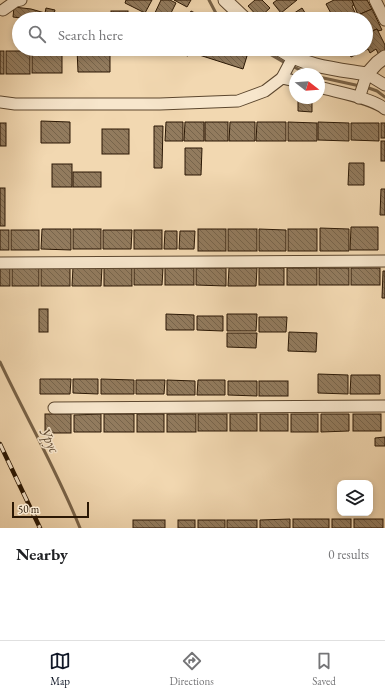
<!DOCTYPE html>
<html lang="en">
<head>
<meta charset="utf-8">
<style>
  body { margin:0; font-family:"EB Garamond",serif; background:#f6f6f6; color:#202124 }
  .controls { position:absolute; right:12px; bottom:12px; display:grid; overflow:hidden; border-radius:8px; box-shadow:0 2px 6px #0003 }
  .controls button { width:36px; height:36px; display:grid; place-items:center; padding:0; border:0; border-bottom:1px solid #e0e0e0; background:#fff; color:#202124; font:20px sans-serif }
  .compass { position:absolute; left:289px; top:68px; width:36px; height:36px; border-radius:50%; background:#fff; box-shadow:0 2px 6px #0003; rotate:107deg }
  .scale { position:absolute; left:12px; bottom:10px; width:77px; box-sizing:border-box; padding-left:4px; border:2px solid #2a1704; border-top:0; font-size:11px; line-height:14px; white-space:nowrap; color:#2a1704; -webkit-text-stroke:3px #f7e6cc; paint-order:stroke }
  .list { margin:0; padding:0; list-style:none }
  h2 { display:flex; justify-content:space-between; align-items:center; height:52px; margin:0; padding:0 16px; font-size:17px }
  h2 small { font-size:13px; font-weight:400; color:#757577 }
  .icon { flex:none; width:22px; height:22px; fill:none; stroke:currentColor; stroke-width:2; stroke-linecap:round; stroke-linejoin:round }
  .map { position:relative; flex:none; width:385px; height:528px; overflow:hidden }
  .search { position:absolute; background:#fff; box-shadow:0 2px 6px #0003; left:12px; right:12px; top:12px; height:44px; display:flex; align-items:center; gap:10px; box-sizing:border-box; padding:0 14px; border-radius:22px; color:#757577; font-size:15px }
  .sheet { height:112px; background:#fff }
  nav { display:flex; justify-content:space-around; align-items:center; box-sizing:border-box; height:56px; border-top:1px solid #e0e0e0; background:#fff; font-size:11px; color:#757577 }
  nav a { display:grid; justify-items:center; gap:2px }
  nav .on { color:#111827 }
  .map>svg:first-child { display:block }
</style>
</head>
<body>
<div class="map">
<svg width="385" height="528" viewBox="0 0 385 528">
  <defs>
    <pattern id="building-back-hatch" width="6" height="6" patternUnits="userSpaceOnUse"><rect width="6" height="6" fill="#927b5e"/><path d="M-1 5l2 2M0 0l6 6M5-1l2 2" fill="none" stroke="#77644b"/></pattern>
  </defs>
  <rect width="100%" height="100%" fill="#f2d8b1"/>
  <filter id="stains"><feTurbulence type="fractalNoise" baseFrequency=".005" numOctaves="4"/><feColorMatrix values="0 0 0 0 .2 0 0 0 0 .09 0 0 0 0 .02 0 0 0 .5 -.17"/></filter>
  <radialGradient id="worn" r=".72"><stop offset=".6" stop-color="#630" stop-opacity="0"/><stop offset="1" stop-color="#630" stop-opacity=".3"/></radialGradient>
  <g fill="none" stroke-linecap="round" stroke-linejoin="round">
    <g stroke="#796348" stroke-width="3">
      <polyline points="209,0 219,19"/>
      <polyline points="261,49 287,64"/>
      <polyline points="292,66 308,74"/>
      <polyline points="319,77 360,86"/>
      <polyline points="366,87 377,91 385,97"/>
      <path d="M0,362c26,55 57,109 80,166"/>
    </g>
  </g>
  <g fill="url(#building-back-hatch)" stroke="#2a1704">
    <polygon points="126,0 152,0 145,13 125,3"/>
    <polygon points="161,0 170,0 176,3 168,19 158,19 153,17"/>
    <polygon points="174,0 191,0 187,7"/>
    <polygon points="255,0 262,0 270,8 259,18 248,6"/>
    <polygon points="277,0 297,0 281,13 273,3"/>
    <polygon points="334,0 352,0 354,5 352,6 358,19 342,19 341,18 334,19 326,4"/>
    <polygon points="352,0 367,0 372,9 358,15"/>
    <polygon points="14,7 31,9 45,13 46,8 55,10 53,17 52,17 51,19 28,19 13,17"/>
    <polygon points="302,8 309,19 285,19"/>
    <polygon points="372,9 382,30 378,31 377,29 367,33 366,19 360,19 358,15"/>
    <rect x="111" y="11" width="17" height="8"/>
    <polygon points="191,11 207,19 187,19"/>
    <polygon points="377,29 385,45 385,52 379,55 376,49 370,53 368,49 351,57 347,49 366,49 366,34"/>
    <polygon points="77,49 110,49 110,72 78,72"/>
    <polygon points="170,49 190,49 188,56 170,51"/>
    <polygon points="195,49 223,49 247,56 243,69 193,53"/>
    <rect x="0" y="51" width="4" height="23"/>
    <rect x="6" y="51" width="24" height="23"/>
    <rect x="32" y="51" width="30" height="22"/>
    <polygon points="298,98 312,98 312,112 298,111"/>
    <polygon points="41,121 70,122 70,143 41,143"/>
    <polygon points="166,122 183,122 183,141 165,141"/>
    <polygon points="185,122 204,122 204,141 184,141"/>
    <rect x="205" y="122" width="23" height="19"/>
    <polygon points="230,122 255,122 255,141 229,141"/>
    <polygon points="257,122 286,122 286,141 256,141"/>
    <polygon points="288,122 317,123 317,141 288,141"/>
    <polygon points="318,122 349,123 349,141 318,140"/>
    <rect x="0" y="123" width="6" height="23"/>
    <polygon points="351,123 379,123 379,141 351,140"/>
    <rect x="381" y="123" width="4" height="15"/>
    <polygon points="154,126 163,126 162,168 154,168"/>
    <rect x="102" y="129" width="27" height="25"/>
    <rect x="381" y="141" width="4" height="20"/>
    <polygon points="185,148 202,148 201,175 185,175"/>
    <polygon points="349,163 364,163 364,185 348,185"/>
    <rect x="52" y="164" width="20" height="23"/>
    <rect x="73" y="172" width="28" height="15"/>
    <rect x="0" y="188" width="5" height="38"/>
    <polygon points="381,189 385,189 385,215 380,215"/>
    <polygon points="351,227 378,227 378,250 350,250"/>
    <polygon points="320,228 349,229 349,251 320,251"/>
    <polygon points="42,229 71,229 71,250 41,249"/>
    <rect x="73" y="229" width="28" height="20"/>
    <rect x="198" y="229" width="28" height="22"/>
    <rect x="228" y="229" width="29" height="22"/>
    <polygon points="259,229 286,230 286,251 259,251"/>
    <rect x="288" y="229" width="29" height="22"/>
    <rect x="0" y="230" width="9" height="20"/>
    <rect x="11" y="230" width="28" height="20"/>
    <polygon points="103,230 132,230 131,249 103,249"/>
    <rect x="134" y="230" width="28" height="19"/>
    <polygon points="165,231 177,231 177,249 164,249"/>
    <polygon points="180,231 195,231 194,249 179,249"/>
    <rect x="0" y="267" width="10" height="19"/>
    <rect x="12" y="267" width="27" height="19"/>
    <rect x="41" y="267" width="29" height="19"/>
    <polygon points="73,267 102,267 101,286 72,286"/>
    <rect x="104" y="267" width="28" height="19"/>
    <polygon points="134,268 163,268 162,285 134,285"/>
    <rect x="165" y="268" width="29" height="17"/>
    <polygon points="196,268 226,268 226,286 196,285"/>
    <polygon points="229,268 257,268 256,286 228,286"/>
    <rect x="259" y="268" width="25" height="17"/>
    <rect x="287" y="268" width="30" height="17"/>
    <rect x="319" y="268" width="30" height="17"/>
    <rect x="351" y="268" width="29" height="17"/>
    <polygon points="383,271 385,271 385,298 382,298"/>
    <rect x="39" y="309" width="9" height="23"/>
    <polygon points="166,314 194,315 194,330 166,330"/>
    <polygon points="227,314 257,314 256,331 227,331"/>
    <polygon points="197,316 223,316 223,331 197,330"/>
    <polygon points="259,317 287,317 286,332 259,332"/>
    <polygon points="289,332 317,333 316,352 288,351"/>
    <polygon points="227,333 257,333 256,348 227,347"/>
    <polygon points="318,374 348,375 348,394 318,393"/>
    <polygon points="351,375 380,375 380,394 350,394"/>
    <polygon points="40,379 71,379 70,394 40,394"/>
    <polygon points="73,379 98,379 98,394 73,393"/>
    <polygon points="101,379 134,380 134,394 101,394"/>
    <polygon points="136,380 165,380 164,394 136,394"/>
    <polygon points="167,380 195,381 195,395 167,395"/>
    <polygon points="198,380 225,380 225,395 197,395"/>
    <polygon points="228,381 257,381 257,396 228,395"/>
    <rect x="259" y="381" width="29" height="15"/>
    <rect x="45" y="414" width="26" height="19"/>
    <polygon points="101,414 101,432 74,432 74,415"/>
    <rect x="104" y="414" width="30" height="18"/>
    <rect x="137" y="414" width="27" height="18"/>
    <rect x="167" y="414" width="29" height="18"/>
    <rect x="198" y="414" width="29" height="17"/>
    <rect x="230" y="414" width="27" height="17"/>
    <rect x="260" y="414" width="28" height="17"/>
    <rect x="291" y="414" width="27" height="18"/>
    <polygon points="321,414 349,414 349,431 321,432"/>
    <rect x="353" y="414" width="28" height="17"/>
    <polygon points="385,437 385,446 375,446 375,438"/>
    <polygon points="290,519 290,528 260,528 260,520"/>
    <rect x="293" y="519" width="36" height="9"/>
    <rect x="332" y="519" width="19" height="9"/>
    <rect x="354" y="519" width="29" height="9"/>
    <rect x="133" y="520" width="32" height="8"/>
    <rect x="178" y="520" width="17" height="8"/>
    <rect x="198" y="520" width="27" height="8"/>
    <rect x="227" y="520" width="30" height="8"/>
  </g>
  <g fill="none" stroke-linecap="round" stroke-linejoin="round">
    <g stroke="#5c472f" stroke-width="13">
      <g id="minor">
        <polyline points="375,0 385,20"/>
        <polyline points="3,10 16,1 21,0"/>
        <polyline points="282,78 293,57"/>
        <path d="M319,87c17,5 54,11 66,22"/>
        <polyline points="359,98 367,74 385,85"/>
        <polyline points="0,102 15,104 160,104 238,101 265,91 282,78 295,81"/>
        <polyline points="0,263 385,261"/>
        <polyline points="54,408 385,406"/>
      </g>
    </g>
    <g stroke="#5c472f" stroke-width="15">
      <g id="tertiary">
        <polyline points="225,0 245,19"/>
        <path d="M279,49c27,18 57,20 88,25l10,-11 8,-6"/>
      </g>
    </g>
    <use href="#minor" stroke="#f7e6cc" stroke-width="11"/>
    <use href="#tertiary" stroke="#f7e6cc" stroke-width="13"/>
    <g stroke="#2a1704" stroke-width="4.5">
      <polyline id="rail" points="0,444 40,528"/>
    </g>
    <use href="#rail" stroke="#f7e6cc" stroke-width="3" stroke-dasharray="9" stroke-linecap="butt"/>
  </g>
  <g text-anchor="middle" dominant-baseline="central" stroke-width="3" stroke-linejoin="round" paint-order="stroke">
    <g font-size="15" font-style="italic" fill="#5f4a32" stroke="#f7e6cc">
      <text transform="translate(50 440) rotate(64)">Урус</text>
    </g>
  </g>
  <rect width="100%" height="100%" filter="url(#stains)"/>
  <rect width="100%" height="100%" fill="url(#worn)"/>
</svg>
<div class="controls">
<button><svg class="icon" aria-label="layers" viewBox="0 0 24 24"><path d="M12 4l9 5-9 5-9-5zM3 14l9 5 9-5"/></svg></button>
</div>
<svg class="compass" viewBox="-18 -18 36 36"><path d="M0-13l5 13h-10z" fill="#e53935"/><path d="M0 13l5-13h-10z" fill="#757577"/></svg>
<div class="scale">50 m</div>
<div class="search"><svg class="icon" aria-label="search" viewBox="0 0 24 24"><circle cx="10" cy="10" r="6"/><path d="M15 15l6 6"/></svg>Search here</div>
</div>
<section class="sheet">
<h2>Nearby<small>0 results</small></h2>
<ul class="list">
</ul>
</section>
<nav>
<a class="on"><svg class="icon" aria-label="map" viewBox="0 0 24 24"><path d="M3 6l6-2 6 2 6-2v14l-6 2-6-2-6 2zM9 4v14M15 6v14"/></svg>Map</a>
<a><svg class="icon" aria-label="directions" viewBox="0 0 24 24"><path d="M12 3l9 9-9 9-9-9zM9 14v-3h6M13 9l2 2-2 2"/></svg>Directions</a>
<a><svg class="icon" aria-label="saved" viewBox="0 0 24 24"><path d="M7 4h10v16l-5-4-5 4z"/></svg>Saved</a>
</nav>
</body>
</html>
